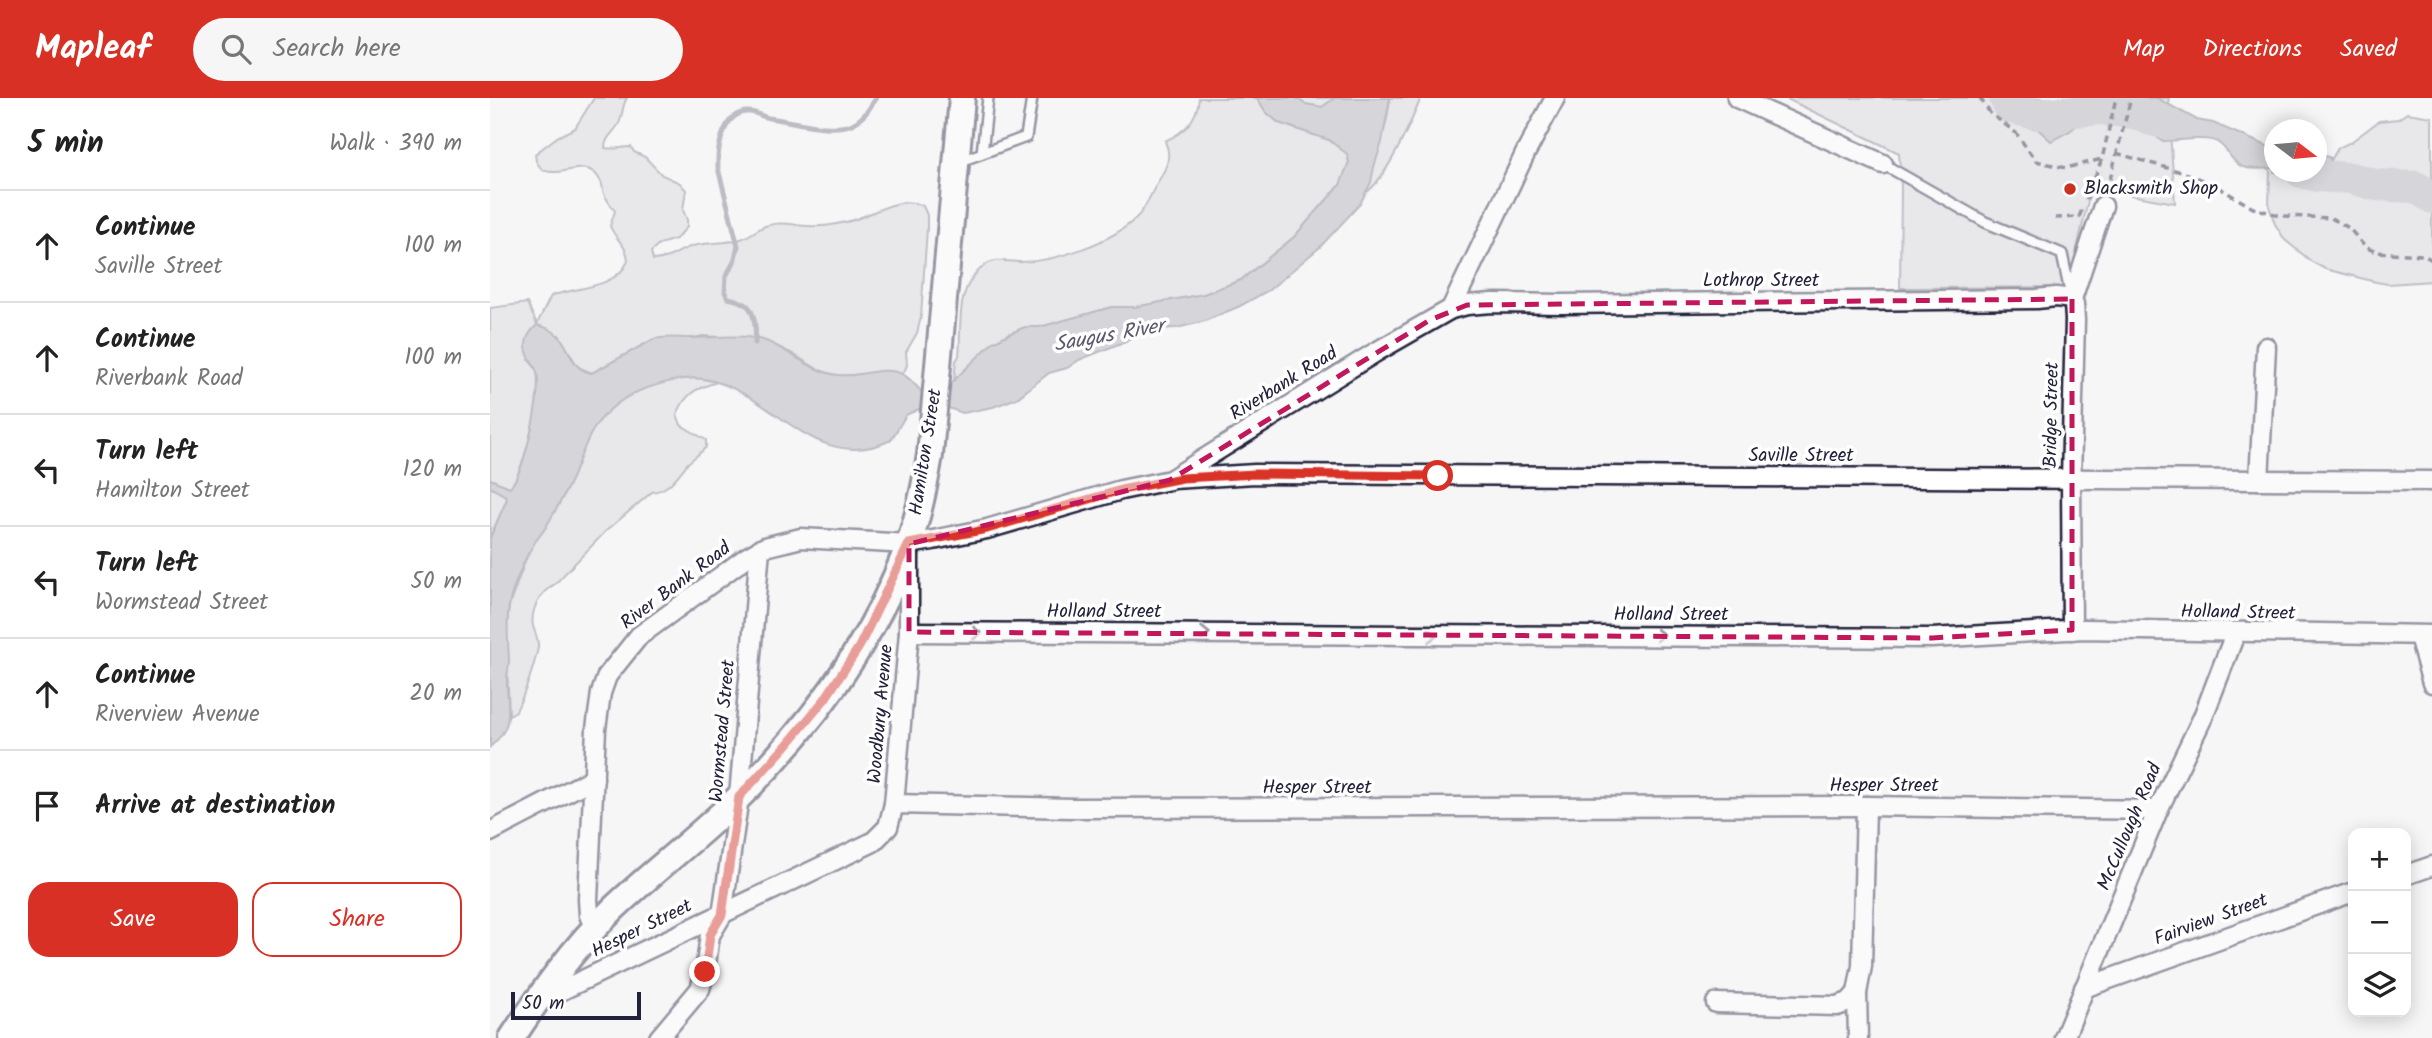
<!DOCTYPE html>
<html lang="en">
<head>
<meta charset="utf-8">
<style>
  body { margin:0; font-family:Kalam,sans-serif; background:#f6f6f6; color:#222 }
  .controls { position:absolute; right:21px; bottom:21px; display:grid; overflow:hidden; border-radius:14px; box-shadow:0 4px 18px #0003 }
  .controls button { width:63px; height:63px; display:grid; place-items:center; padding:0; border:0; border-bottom:2px solid #e0e0e0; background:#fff; color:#222; font:35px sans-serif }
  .compass { position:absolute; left:1774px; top:21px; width:63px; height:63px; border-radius:50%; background:#fff; box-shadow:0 4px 18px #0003; rotate:106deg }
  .scale { position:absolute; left:21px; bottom:18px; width:130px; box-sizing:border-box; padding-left:7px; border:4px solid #22223b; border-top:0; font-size:19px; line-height:24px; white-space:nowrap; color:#22223b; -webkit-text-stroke:5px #fff; paint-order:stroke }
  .stop { position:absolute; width:21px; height:21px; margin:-16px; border:5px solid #d93025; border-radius:50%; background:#fff }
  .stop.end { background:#d93025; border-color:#fff; box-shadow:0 2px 7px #0008 }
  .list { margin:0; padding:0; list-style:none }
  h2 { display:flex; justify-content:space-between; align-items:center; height:91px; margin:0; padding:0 28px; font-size:30px }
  h2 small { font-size:23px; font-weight:400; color:#767676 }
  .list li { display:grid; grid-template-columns:46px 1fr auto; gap:21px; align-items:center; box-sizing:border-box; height:112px; padding:0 28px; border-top:2px solid #e0e0e0 }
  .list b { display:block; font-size:26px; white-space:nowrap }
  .list p { margin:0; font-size:23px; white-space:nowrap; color:#767676 }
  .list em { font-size:23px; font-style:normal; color:#767676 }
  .actions { display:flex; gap:14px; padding:21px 28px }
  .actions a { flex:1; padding:16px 0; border:2px solid #d93025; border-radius:21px; text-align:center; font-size:24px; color:#d93025 }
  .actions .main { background:#d93025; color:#fff }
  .icon { flex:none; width:38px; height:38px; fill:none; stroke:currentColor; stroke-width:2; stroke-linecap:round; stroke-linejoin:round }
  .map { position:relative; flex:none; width:1942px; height:940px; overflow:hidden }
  header { display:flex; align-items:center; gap:42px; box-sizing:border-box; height:98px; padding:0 35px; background:#d93025; color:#fff }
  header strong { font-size:33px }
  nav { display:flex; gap:38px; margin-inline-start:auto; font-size:24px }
  .search { width:490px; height:63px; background:#f6f6f6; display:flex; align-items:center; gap:18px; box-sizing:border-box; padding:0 24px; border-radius:38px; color:#767676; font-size:26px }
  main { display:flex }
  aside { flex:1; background:#fff }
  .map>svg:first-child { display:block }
</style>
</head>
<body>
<header>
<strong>Mapleaf</strong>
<div class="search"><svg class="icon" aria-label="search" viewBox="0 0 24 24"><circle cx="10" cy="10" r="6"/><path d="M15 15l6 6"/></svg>Search here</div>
<nav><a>Map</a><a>Directions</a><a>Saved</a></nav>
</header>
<main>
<aside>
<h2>5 min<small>Walk · 390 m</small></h2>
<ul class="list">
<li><svg class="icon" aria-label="ahead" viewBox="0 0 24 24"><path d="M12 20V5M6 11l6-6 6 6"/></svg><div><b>Continue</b><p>Saville Street</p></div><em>100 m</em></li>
<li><svg class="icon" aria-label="ahead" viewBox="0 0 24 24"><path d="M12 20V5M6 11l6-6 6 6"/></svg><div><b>Continue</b><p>Riverbank Road</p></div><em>100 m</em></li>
<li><svg class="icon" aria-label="left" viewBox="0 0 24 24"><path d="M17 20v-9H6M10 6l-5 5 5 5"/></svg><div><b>Turn left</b><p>Hamilton Street</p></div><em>120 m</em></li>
<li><svg class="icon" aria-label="left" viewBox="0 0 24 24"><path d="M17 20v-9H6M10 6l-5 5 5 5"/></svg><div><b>Turn left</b><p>Wormstead Street</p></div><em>50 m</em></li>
<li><svg class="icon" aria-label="ahead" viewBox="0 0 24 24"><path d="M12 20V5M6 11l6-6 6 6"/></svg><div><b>Continue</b><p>Riverview Avenue</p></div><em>20 m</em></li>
<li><svg class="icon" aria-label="arrive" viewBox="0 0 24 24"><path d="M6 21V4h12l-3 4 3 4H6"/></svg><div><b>Arrive at destination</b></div></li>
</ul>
<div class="actions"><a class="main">Save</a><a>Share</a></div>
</aside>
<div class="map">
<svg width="1942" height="940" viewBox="0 0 1942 940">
  <rect width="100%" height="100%" fill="#f6f6f7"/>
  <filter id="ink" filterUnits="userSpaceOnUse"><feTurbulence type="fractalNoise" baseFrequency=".0143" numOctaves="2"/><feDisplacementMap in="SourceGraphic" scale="14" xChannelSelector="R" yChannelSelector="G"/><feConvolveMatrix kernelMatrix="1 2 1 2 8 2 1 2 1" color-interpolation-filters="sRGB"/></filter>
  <g filter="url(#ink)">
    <g fill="#d7d7db" stroke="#7c7c8b" stroke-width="2">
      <path d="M104,0h33c-5,8 -4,15 -7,23 -4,11 -15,15 -15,27 10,2 16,-1 26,-1l3,5 11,5 17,18 18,8 6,7 -3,20 4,10v7l-11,12 -16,5 -9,8 2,8c19,-1 25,-10 40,-14 16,-4 33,-2 48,-7 9,-3 16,-10 24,-13 14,-5 29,-1 43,0 13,1 26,-1 38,-4 24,-5 52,-28 77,-16l4,9v13l-6,89 -4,16 -11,19 1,13 -4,9 -12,-2 -53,4 -19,-6 -28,-17 -24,-11 -14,-3 -50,-3 -10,2 -39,1 -62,34 -14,-6 -19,-32 -30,25c4,4 8,9 9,15 4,20 -14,99 -28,113l-20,-9v-171l37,-5 10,21 14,-28c25,-9 65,-7 77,-35 0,-15 -13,-22 -18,-35l5,-15c-4,-6 -10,-13 -12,-20 -1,-6 0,-6 -3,-11 -11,-21 -31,-7 -47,-8 -4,0 -7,-1 -11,-2l-6,-9 -1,-7 22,-17 18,-9z"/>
      <path d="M709,0h58l9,14 13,11 50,17 18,13 2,9 -9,23 -46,52 -53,43 -37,14 -69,13h-23l-72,20h-15l-16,7 -16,8 -39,39 2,-20 3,-5c3,-31 -5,-68 25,-90 12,-9 22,-4 36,-4 34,0 93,-20 117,-45 9,-9 13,-21 19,-32 9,-15 17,-26 9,-44 20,-9 32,-21 34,-43z"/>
      <polygon points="806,0 845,0 832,9 815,6"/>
      <path d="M900,0h31c-10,24 -35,83 -56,95 6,-11 7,-21 10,-32 7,-21 13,-41 15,-63z"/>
      <polygon points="1295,0 1679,0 1675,18 1680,34 1685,105 1601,90 1578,189 1410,190 1411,89 1409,55"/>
      <polygon points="1917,15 1942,19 1942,183 1898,186 1886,184 1835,171 1822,164 1795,142 1785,126 1779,108 1780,70 1784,70 1784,74 1809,74 1824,77 1836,71 1848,50 1861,44 1889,23 1908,21"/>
      <path d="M209,280l18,4c-22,7 -30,10 -40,32l4,11 25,15v7c-5,6 -12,10 -18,16 -11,13 -18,27 -36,29l-46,39 -51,53c-14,7 -25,26 -22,42 2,7 6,14 5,22 -5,22 -12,43 -22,63l-7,4 -3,-78 3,-31 16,-45 72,-151 60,-30z"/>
      <polygon points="0,389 16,398 17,401 0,440"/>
    </g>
    <g fill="#aeaeb7" stroke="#767685" stroke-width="2">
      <polygon points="767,0 806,0 815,6 832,9 845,0 900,0 892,44 884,69 881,84 870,106 830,149 779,192 750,208 715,223 687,230 666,231 589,262 577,270 559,275 527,300 503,309 473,315 458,310 455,301 457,289 503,244 519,236 535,229 550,229 622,209 645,209 714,196 751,182 804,139 850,87 859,64 857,56 839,42 789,25 776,14"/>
      <path d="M1514,0h102l4,3h22l4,-3h21l40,22 16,3 61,26v19c-10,0 -23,3 -33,-2 -12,-6 -15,-23 -29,-26 -16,-3 -34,1 -51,1l-21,-23 -9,-5 -20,-2 -19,1 -22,19 -19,10z"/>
      <polygon points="1830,56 1841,60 1836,71 1824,77 1809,74 1826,74 1827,57"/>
      <path d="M47,227c39,8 25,43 55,48l62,-34c13,-3 24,-1 37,-1 23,0 53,-5 75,3 25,10 45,31 72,34 20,3 44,-10 64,-1 7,3 14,12 20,18l-1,16 -15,7 -15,25c-75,36 -116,-46 -182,-60 -20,-5 -43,2 -62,8 -21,7 -42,22 -54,42 -9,15 -14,32 -21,48 -7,16 -16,32 -25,47 -3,6 -8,11 -12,17 -10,15 -23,46 -26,64 -3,18 -1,35 0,53 0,9 -3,17 -2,26 1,28 7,41 -17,62v-209l17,-39 -1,-3 -16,-9v-8l20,8c14,-13 32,-93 27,-114 -3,-11 -12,-17 -11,-30 1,-8 6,-13 11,-18z"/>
    </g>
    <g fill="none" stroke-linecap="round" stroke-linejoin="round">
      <path stroke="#767685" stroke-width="5" d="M265,245c1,-10 1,-33 -10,-39 -5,-3 -11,-5 -17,-6l-3,-6 1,-16 8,-14 4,-16 -20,-78c-1,-19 5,-57 31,-56 7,0 13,5 20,6 23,3 60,14 81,7 13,-5 19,-16 26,-27"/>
      <g stroke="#aeaeb7" stroke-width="32">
        <polyline points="1515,0 1520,10 1546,16 1611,11 1644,15 1661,22 1679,26"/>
        <polyline points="1811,74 1827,78 1860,80 1886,87 1926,89 1942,100"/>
      </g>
      <g stroke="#22223b" stroke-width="14">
        <g id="lane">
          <polyline points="492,55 498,0"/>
          <polyline points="468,64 536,39 542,0"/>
          <polyline points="1393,66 1495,124 1572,156 1580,194"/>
        </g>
      </g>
      <g stroke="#22223b" stroke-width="23">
        <g id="street">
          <polyline points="1247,0 1393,66"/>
          <polyline points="961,211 977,207 1002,205 1071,206 1547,201 1566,199 1582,201"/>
          <polyline points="683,381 765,376 1942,383"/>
          <polyline points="1769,382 1776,249"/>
          <polyline points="1582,532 1581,381 1585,222 1584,206 1582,201 1613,108"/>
          <polyline points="419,534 1442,540 1594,531 1942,537"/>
          <polyline points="1929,538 1942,585"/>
          <polyline points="404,706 419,534 419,457"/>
          <polyline points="0,734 104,680"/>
          <polyline points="1916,777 1942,768"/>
          <polyline points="105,831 99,817 98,801 106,631 111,595 117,578 149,538 257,459 275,449 311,440 419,446 443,442 497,431 631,392 680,382 886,254 961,211 1036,54 1065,0"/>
          <polyline points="1594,890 1863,794"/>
          <polyline points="47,904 383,744 398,729 404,706 582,710 1376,708 1668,712"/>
          <polyline points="1226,905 1347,908 1359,904 1367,895"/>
          <polyline points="169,940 210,891 215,874 220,837 232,817 249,699 270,451"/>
          <polyline points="1368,940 1367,895 1372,868 1376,708"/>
          <polyline points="1574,940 1668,712 1713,619 1745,536"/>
        </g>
      </g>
      <g stroke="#22223b" stroke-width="30">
        <path id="secondary" d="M22,940c30,-46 62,-91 101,-129 41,-39 87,-73 127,-113 72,-71 135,-157 169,-253 10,-29 16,-58 21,-88l32,-357"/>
      </g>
      <g stroke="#22223b" stroke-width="3.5" stroke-dasharray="7 5" stroke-linecap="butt">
        <polyline points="1490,0 1500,15 1526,35 1546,63 1576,70 1612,61"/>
        <polyline points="1626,55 1698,76 1728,89 1763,110 1792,118 1841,120 1859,130 1875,149 1886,154 1933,157 1942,162"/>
        <polyline points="1617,93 1641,0"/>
        <polyline points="1596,102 1612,61 1626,0"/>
        <polyline points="1565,120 1589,119 1593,109"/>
      </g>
      <use href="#lane" stroke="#fff" stroke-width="9"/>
      <use href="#street" stroke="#fff" stroke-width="18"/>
      <use href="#secondary" stroke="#fff" stroke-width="24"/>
    </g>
    <defs><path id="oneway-chevron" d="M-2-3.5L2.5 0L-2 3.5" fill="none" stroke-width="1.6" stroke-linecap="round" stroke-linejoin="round" transform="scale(1.75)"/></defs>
    <g stroke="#9c9ca7">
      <use href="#oneway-chevron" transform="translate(487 535)"/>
      <use href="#oneway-chevron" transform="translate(715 535) rotate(1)"/>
      <use href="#oneway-chevron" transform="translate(1170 537)"/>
      <use href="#oneway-chevron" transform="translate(942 538) rotate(1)"/>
    </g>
  </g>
  <g fill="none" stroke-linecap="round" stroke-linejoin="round" filter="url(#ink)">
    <polyline stroke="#d93025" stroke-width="9" points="215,874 220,837 232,817 249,699 296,648 335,601 369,549 419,446 497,431 631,392 692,380 765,376 948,378"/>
  </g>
  <path d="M0 0H1942V940H0ZM1582,201v331l-140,8 -1023,-6v-88l261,-64 260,-160 37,-15z" fill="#f6f6f7" fill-opacity=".55" fill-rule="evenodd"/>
  <path fill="none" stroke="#c2185b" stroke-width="5" stroke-dasharray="14 9" stroke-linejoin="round" d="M1582,201v331l-140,8 -1023,-6v-88l261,-64 260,-160 37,-15z"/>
  <circle fill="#c8321e" stroke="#fff" stroke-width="2.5" cx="1580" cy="91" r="7"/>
  <g text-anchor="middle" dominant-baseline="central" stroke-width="7" stroke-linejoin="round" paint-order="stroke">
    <g font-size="19" fill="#22223b" stroke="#fff" text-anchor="start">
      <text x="1594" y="91">Blacksmith Shop</text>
    </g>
    <g font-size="19" fill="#22223b" stroke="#fff">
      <text x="1271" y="183">Lothrop Street</text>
      <text transform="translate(794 286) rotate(-32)">Riverbank Road</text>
      <text transform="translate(1562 317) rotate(-89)">Bridge Street</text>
      <text transform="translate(436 354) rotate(-81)">Hamilton Street</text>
      <text x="1311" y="358">Saville Street</text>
      <text transform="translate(186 488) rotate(-37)">River Bank Road</text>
      <text x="614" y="514">Holland Street</text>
      <text transform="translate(1748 515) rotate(1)">Holland Street</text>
      <text x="1181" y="517">Holland Street</text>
      <text transform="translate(391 616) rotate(-85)">Woodbury Avenue</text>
      <text transform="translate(233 633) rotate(-85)">Wormstead Street</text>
      <text x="1394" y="688">Hesper Street</text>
      <text x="827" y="690">Hesper Street</text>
      <text transform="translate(1640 729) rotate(-67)">McCullough Road</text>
      <text transform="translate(1721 822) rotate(-20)">Fairview Street</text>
      <text transform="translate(152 831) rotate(-26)">Hesper Street</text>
    </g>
    <g font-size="21" font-style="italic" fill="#5a5a6d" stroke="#fff">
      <text transform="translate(619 238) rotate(-10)">Saugus River</text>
    </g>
  </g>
</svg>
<div class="controls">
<button>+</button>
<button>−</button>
<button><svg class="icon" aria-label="layers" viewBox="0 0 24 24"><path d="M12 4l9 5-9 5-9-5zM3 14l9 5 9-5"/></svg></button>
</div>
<svg class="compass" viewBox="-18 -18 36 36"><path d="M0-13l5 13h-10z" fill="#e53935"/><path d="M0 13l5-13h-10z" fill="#767676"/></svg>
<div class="scale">50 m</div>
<div class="stop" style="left:948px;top:378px"></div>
<div class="stop end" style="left:215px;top:874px"></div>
</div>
</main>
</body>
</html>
